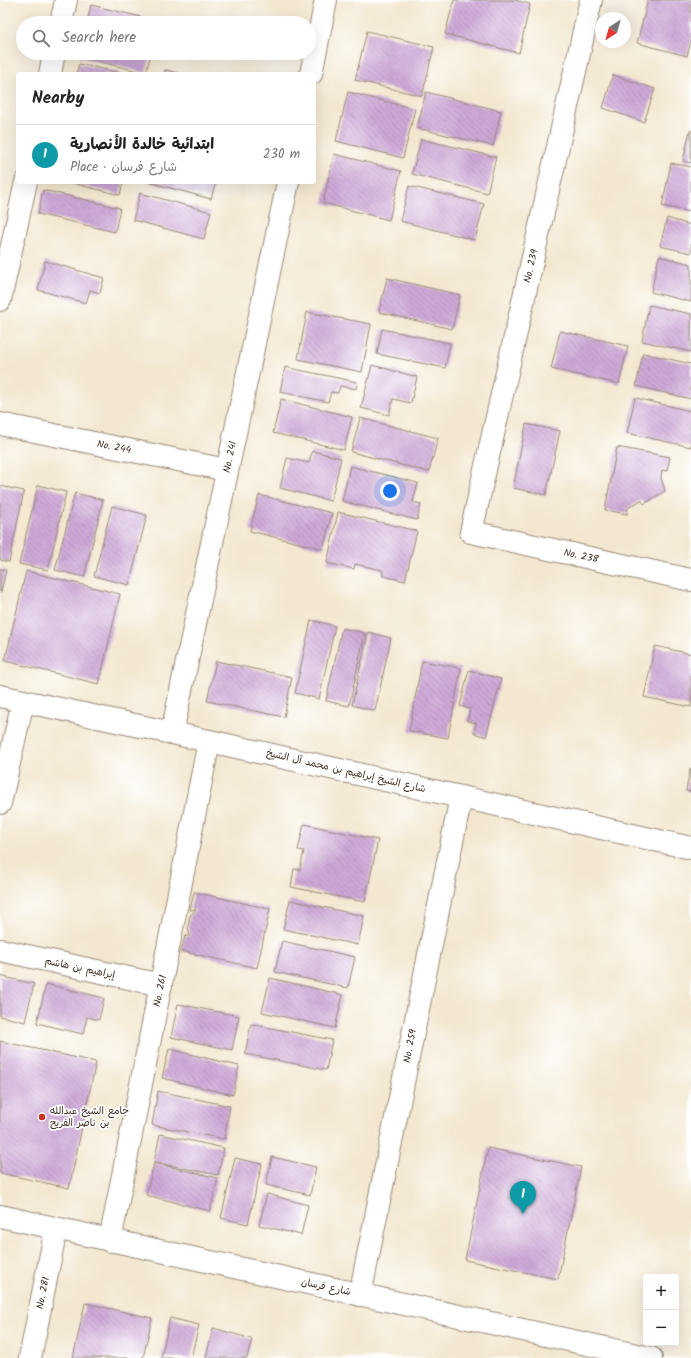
<!DOCTYPE html>
<html lang="en">
<head>
<meta charset="utf-8">
<style>
  body { margin:0; font-family:Kalam,"Playpen Sans Arabic",sans-serif; background:#f2f2f2; color:#222 }
  .controls { position:absolute; right:12px; bottom:12px; display:grid; overflow:hidden; border-radius:4px; box-shadow:0 4px 16px #0002 }
  .controls button { width:36px; height:36px; display:grid; place-items:center; padding:0; border:0; border-bottom:1px solid #e0e0e0; background:#fff; color:#222; font:20px sans-serif }
  .compass { position:absolute; left:595px; top:12px; width:36px; height:36px; border-radius:50%; background:#fff; box-shadow:0 4px 16px #0002; rotate:217deg }
  .you { position:absolute; left:390px; top:491px; width:14px; height:14px; margin:-10px; border:3px solid #fff; border-radius:50%; background:#1a73e8; box-shadow:0 0 0 6px #1a73e833 }
  .badge { display:grid; place-items:center; width:26px; height:26px; border-radius:50%; background:#c8321e; color:#fff; font-size:13px; font-weight:700 }
  .pin { position:absolute; translate:-50% -33px; filter:drop-shadow(0 1px 2px #0008) }
  .pin::after { content:''; position:absolute; top:21px; width:14px; height:12px; background:inherit; clip-path:polygon(0 0,100% 0,50% 100%) }
  .list { margin:0; padding:0; list-style:none }
  h2 { display:flex; justify-content:space-between; align-items:center; height:52px; margin:0; padding:0 16px; font-size:17px }
  h2 small { font-size:13px; font-weight:400; color:#767676 }
  .list li { display:grid; grid-template-columns:26px 1fr auto; gap:12px; align-items:center; box-sizing:border-box; height:60px; padding:0 16px; border-top:1px solid #e0e0e0 }
  .list b { display:block; font-size:15px; white-space:nowrap }
  .list p { margin:0; font-size:13px; white-space:nowrap; color:#767676 }
  .list em { font-size:13px; font-style:normal; color:#767676 }
  .icon { flex:none; width:22px; height:22px; fill:none; stroke:currentColor; stroke-width:2; stroke-linecap:round; stroke-linejoin:round }
  .map { position:relative; flex:none; width:691px; height:1358px; overflow:hidden }
  .search { position:absolute; background:#fff; box-shadow:0 4px 16px #0002; left:16px; top:16px; width:300px; height:44px; display:flex; align-items:center; gap:10px; box-sizing:border-box; padding:0 14px; border-radius:22px; color:#767676; font-size:15px }
  .panel { position:absolute; background:#fff; box-shadow:0 4px 16px #0002; left:16px; top:72px; width:300px; height:112px; border-radius:4px }
  .map>svg:first-child { display:block }
</style>
</head>
<body>
<div class="map">
<svg width="691" height="1358" viewBox="0 0 691 1358">
  <defs>
    <pattern id="building-back-hatch" width="6" height="6" patternUnits="userSpaceOnUse"><rect width="6" height="6" fill="#cea9d8"/><path d="M-1 5l2 2M0 0l6 6M5-1l2 2" fill="none" stroke="#a88aaf"/></pattern>
  </defs>
  <rect width="100%" height="100%" fill="#fff"/>
  <filter id="ink" filterUnits="userSpaceOnUse"><feTurbulence type="fractalNoise" baseFrequency=".025" numOctaves="2"/><feDisplacementMap in="SourceGraphic" scale="8" xChannelSelector="R" yChannelSelector="G"/><feConvolveMatrix kernelMatrix="1 2 1 2 8 2 1 2 1" color-interpolation-filters="sRGB"/></filter>
  <filter id="wash" filterUnits="userSpaceOnUse"><feTurbulence type="fractalNoise" baseFrequency=".012" numOctaves="4" result="noise"/><feDisplacementMap in="SourceGraphic" scale="16" xChannelSelector="R" yChannelSelector="G"/><feGaussianBlur stdDeviation="0.9" result="paint"/><feColorMatrix in="noise" values="0 0 0 0 0 0 0 0 0 0 0 0 0 0 0 0 0 1.4 0 .05"/><feComposite in="paint" operator="in"/></filter>
  <g filter="url(#wash)">
    <rect width="100%" height="100%" fill="#f3e7cf"/>
    <g id="blocks">
      <g fill="url(#building-back-hatch)">
        <polygon points="454,0 515,0 530,4 519,53 445,34"/>
        <polygon points="648,0 691,0 691,41 687,56 637,43"/>
        <polygon points="91,5 158,21 158,23 87,23"/>
        <polygon points="367,31 434,47 422,96 355,80"/>
        <polygon points="80,53 151,53 146,73 79,57"/>
        <polygon points="79,64 121,73 121,74 76,74"/>
        <polygon points="165,70 179,73 179,74 164,74"/>
        <polygon points="613,75 655,89 644,122 603,108"/>
        <polygon points="348,92 415,109 403,158 336,141"/>
        <polygon points="426,92 501,111 493,146 417,128"/>
        <polygon points="690,130 691,130 691,163 683,161"/>
        <polygon points="421,139 496,157 487,193 412,174"/>
        <polygon points="334,154 401,171 389,220 323,203"/>
        <polygon points="671,163 691,167 691,212 662,206"/>
        <polygon points="68,182 123,182 120,195"/>
        <polygon points="148,182 216,182 211,199"/>
        <polygon points="409,186 484,204 475,240 400,221"/>
        <polygon points="43,190 120,208 115,232 38,214"/>
        <polygon points="140,193 211,212 204,239 133,220"/>
        <polygon points="667,218 691,225 691,253 660,246"/>
        <polygon points="659,256 691,264 691,302 651,292"/>
        <polygon points="45,261 104,278 100,293 90,290 86,303 38,290"/>
        <polygon points="387,278 460,295 452,329 379,312"/>
        <polygon points="649,305 691,314 691,352 642,341"/>
        <polygon points="307,312 371,324 362,372 298,359"/>
        <polygon points="382,329 450,343 445,368 377,354"/>
        <polygon points="560,331 628,346 619,384 551,369"/>
        <polygon points="643,353 691,364 691,399 636,386"/>
        <polygon points="372,365 417,377 411,403 393,399 389,415 361,408"/>
        <polygon points="285,367 357,382 356,389 340,386 338,393 331,392 328,402 280,392"/>
        <polygon points="635,398 691,411 691,447 627,433"/>
        <polygon points="281,399 352,417 344,450 273,433"/>
        <polygon points="360,418 438,438 429,472 351,452"/>
        <polygon points="526,424 560,431 546,495 513,488"/>
        <polygon points="617,447 670,457 667,471 662,470 661,478 665,491 644,504 641,500 628,508 627,514 605,510"/>
        <polygon points="312,451 341,458 331,501 280,488 287,458 309,463"/>
        <polygon points="350,466 418,483 413,502 421,504 417,520 342,501"/>
        <polygon points="38,485 66,492 48,570 19,564"/>
        <polygon points="0,486 24,491 9,562 0,560"/>
        <polygon points="75,493 103,500 84,577 55,570"/>
        <polygon points="259,495 332,513 323,549 250,531"/>
        <polygon points="112,506 147,515 129,585 94,576"/>
        <polygon points="338,512 417,531 405,581 383,576 382,570 355,564 354,569 327,563"/>
        <polygon points="0,569 6,570 1,592 0,592"/>
        <polygon points="26,571 120,594 99,684 5,661"/>
        <polygon points="311,620 335,626 319,699 295,693"/>
        <polygon points="342,628 365,633 349,706 326,701"/>
        <polygon points="368,632 391,638 375,711 352,705"/>
        <polygon points="655,646 691,654 691,707 644,697"/>
        <polygon points="216,661 292,677 284,717 207,701"/>
        <polygon points="422,661 461,668 448,738 409,731"/>
        <polygon points="469,670 501,679 486,737 474,733 476,723 467,721 470,709 460,706"/>
        <polygon points="690,769 691,769 691,792 686,791"/>
        <polygon points="304,824 378,840 365,902 291,887 294,869 300,870 304,851 298,850"/>
        <polygon points="194,892 270,909 257,968 181,951 185,937 186,936 190,936 188,927 190,916 196,909 190,910"/>
        <polygon points="290,900 364,916 358,945 283,929"/>
        <polygon points="282,941 355,957 348,988 275,972"/>
        <polygon points="0,976 34,984 25,1022 0,1016"/>
        <polygon points="270,978 343,995 335,1028 262,1012"/>
        <polygon points="46,984 104,998 99,1020 87,1017 83,1034 37,1023"/>
        <polygon points="178,1004 239,1016 232,1050 171,1037"/>
        <polygon points="251,1024 332,1040 326,1070 245,1054"/>
        <polygon points="0,1041 96,1062 69,1188 0,1173"/>
        <polygon points="169,1049 239,1066 233,1095 162,1078"/>
        <polygon points="158,1091 230,1106 224,1139 152,1125"/>
        <polygon points="160,1134 224,1148 218,1175 154,1162"/>
        <polygon points="488,1148 581,1167 558,1279 465,1260"/>
        <polygon points="272,1157 316,1167 310,1195 266,1185"/>
        <polygon points="235,1158 262,1164 248,1224 221,1218"/>
        <polygon points="154,1163 218,1178 210,1211 146,1195"/>
        <polygon points="267,1194 308,1205 301,1235 259,1225"/>
        <polygon points="85,1303 152,1318 143,1358 73,1358"/>
        <polygon points="170,1318 199,1325 191,1358 161,1358"/>
        <polygon points="213,1328 252,1339 247,1358 206,1358"/>
      </g>
    </g>
  </g>
  <g filter="url(#ink)">
    <use href="#blocks" fill-opacity="0" stroke="#978876" stroke-width="1"/>
    <g fill="none" stroke-linecap="round" stroke-linejoin="round">
      <g stroke="#978876" stroke-width="24">
        <g id="minor">
          <polyline points="591,0 471,532 691,580"/>
          <polyline points="61,23 66,0"/>
          <polyline points="50,74 54,53"/>
          <polyline points="311,74 326,0"/>
          <polyline points="0,300 26,182"/>
          <polyline points="0,424 227,470"/>
          <polyline points="0,696 209,741 691,848"/>
          <polyline points="172,733 288,182"/>
          <polyline points="0,803 23,701"/>
          <polyline points="0,950 161,985"/>
          <polyline points="0,1216 651,1358"/>
          <polyline points="110,1241 209,741"/>
          <polyline points="360,1295 461,797"/>
          <polyline points="30,1358 56,1229"/>
        </g>
      </g>
      <use href="#minor" stroke="#fff" stroke-width="22"/>
    </g>
  </g>
  <circle fill="#c8321e" stroke="#fff" stroke-width="1.5" cx="42" cy="1117" r="4"/>
  <g text-anchor="middle" dominant-baseline="central" stroke-width="3.5" stroke-linejoin="round" paint-order="stroke">
    <g font-size="10" fill="#3b2a1e" stroke="#fff">
      <text transform="translate(531 266) rotate(-77)">No. 239</text>
      <text transform="translate(114 447) rotate(11)">No. 244</text>
      <text transform="translate(230 457) rotate(-78)">No. 241</text>
      <text transform="translate(581 556) rotate(12)">No. 238</text>
      <text transform="translate(346 771) rotate(13)">شارع الشيخ إبراهيم بن محمد آل الشيخ</text>
      <text transform="translate(80 968) rotate(12)">إبراهيم بن هاشم</text>
      <text transform="translate(160 991) rotate(-79)">No. 261</text>
      <text transform="translate(410 1046) rotate(-79)">No. 259</text>
      <text transform="translate(326 1287) rotate(12)">شارع فرسان</text>
      <text transform="translate(43 1293) rotate(-79)">No. 281</text>
    </g>
    <g font-size="10" fill="#3b2a1e" stroke="#fff" text-anchor="start">
      <text x="50" y="1111">جامع الشيخ عبدالله<tspan x="50" dy="12">بن ناصر الفريح</tspan></text>
    </g>
  </g>
</svg>
<div class="controls">
<button>+</button>
<button>−</button>
</div>
<svg class="compass" viewBox="-18 -18 36 36"><path d="M0-13l5 13h-10z" fill="#e53935"/><path d="M0 13l5-13h-10z" fill="#767676"/></svg>
<div class="you"></div>
<div class="pin badge" style="left:523px;top:1214px;background:#0f9aa8">1</div>
<div class="search"><svg class="icon" aria-label="search" viewBox="0 0 24 24"><circle cx="10" cy="10" r="6"/><path d="M15 15l6 6"/></svg>Search here</div>
<section class="panel">
<h2>Nearby<small></small></h2>
<ul class="list">
<li><span class="badge" style="background:#0f9aa8">1</span><div><b>ابتدائية خالدة الأنصارية</b><p>Place · شارع فرسان</p></div><em>230 m</em></li>
</ul>
</section>
</div>
</body>
</html>
